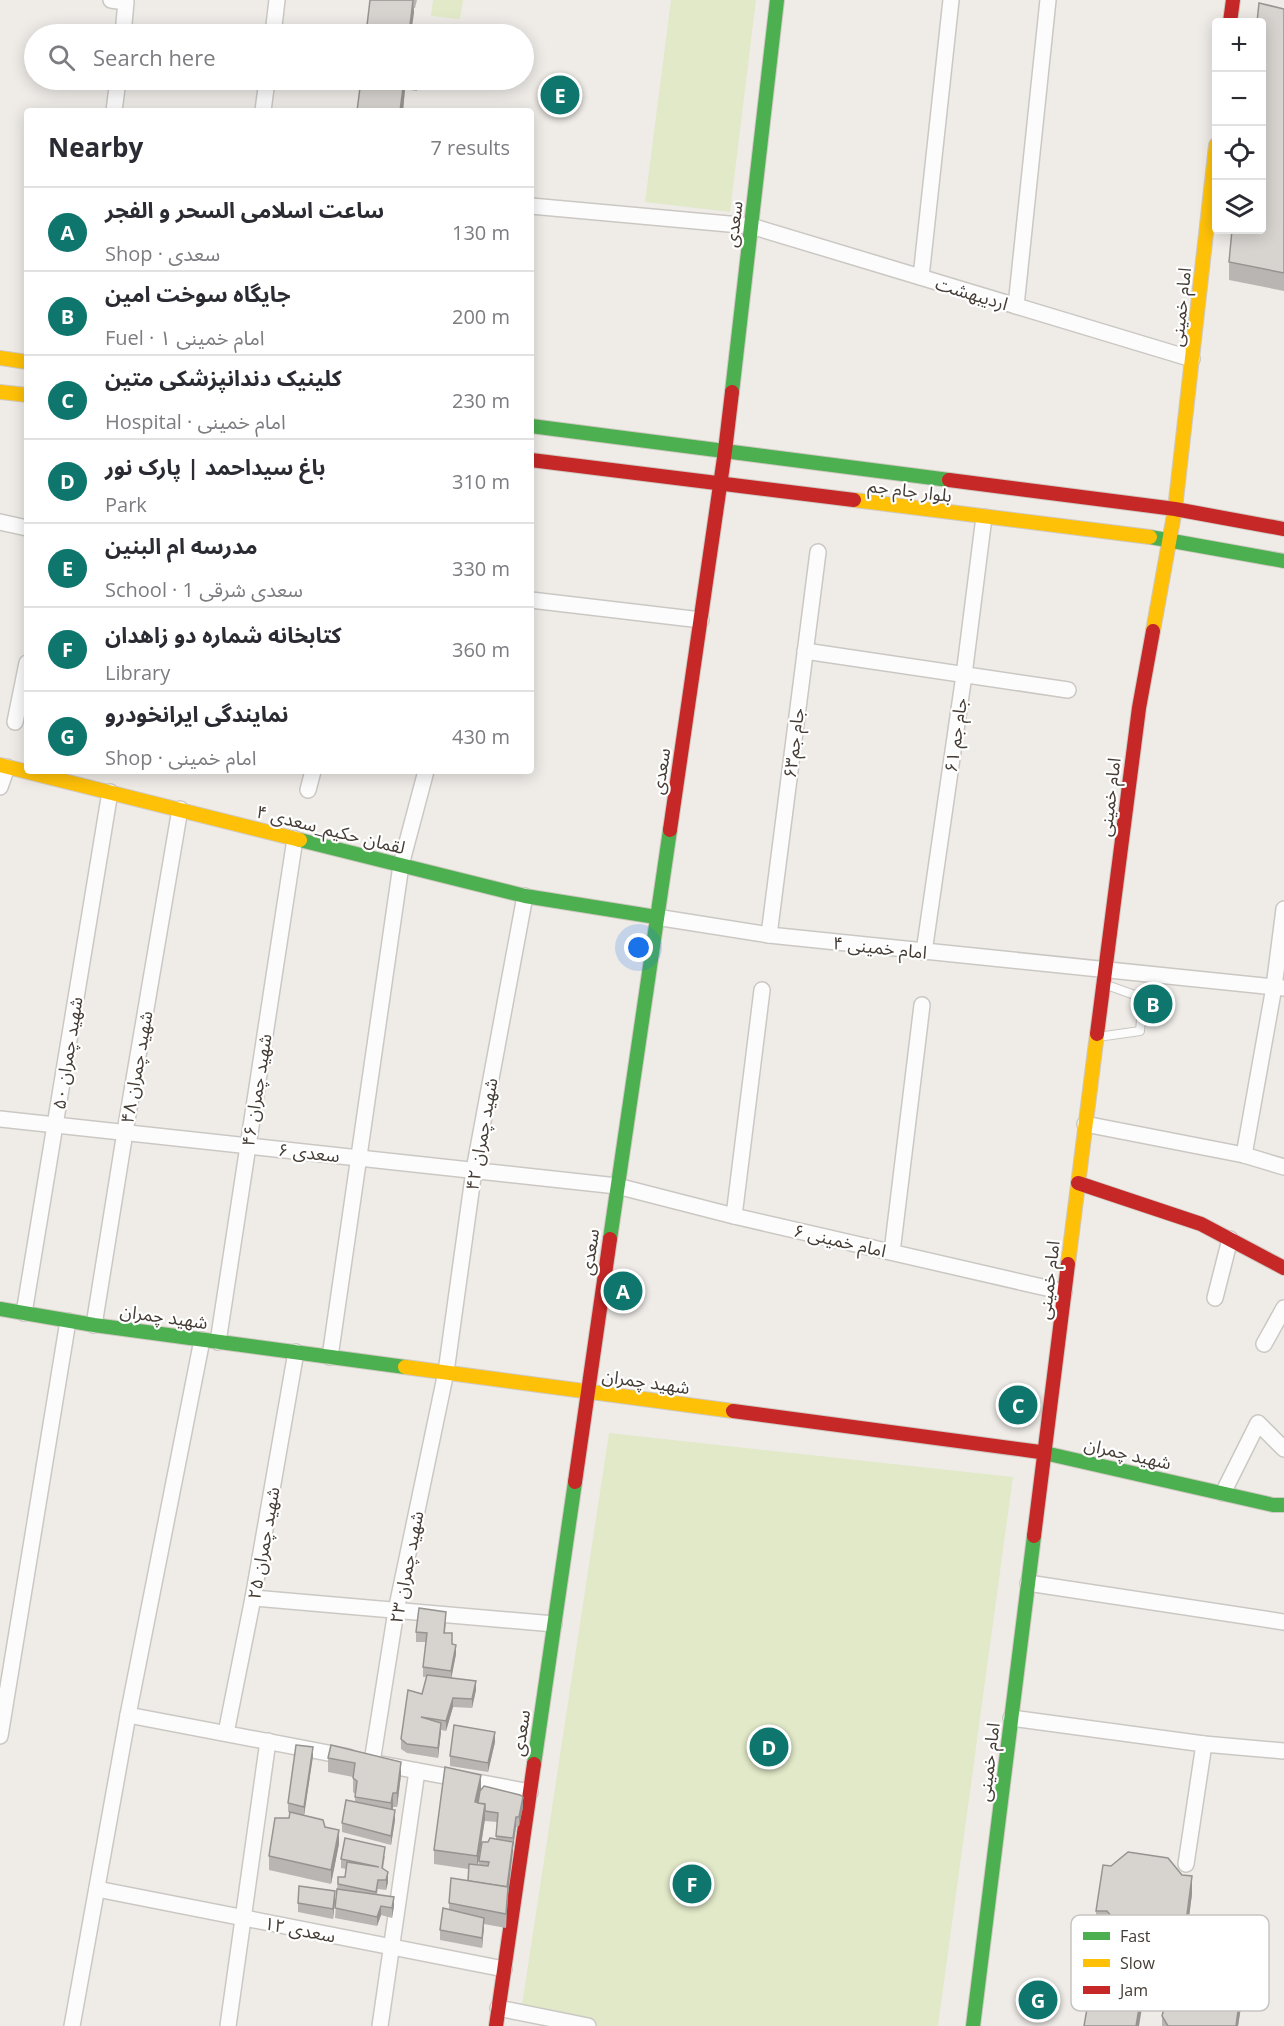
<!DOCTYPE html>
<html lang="en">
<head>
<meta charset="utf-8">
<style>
  body { margin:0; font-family:"Open Sans","Noto Sans Arabic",sans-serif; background:#f7f7f7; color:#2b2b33 }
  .controls { position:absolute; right:18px; top:18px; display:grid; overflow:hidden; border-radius:6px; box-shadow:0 3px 15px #0003 }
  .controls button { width:54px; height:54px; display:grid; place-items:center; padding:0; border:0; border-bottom:2px solid #e1e1e2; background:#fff; color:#2b2b33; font:30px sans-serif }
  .you { position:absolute; left:639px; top:948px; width:21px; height:21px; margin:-15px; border:4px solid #fff; border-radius:50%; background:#1a73e8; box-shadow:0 0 0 9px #1a73e833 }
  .badge { display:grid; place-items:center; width:39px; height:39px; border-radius:50%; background:#0f766e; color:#fff; font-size:20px; font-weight:700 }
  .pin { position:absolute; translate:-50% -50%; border:3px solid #fff; box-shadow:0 2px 6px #0006 }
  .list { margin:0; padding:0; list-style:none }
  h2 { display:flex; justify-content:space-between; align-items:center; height:78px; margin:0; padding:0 24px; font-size:26px }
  h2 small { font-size:20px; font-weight:400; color:#7c7c81 }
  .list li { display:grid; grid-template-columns:39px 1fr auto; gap:18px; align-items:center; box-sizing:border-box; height:84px; padding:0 24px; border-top:2px solid #e1e1e2 }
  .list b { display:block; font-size:22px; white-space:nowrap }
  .list p { margin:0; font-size:20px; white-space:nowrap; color:#7c7c81 }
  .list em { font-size:20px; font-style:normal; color:#7c7c81 }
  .icon { flex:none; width:33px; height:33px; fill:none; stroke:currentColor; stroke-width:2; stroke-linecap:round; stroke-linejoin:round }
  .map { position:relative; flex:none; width:1284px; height:2026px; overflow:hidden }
  .search { position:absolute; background:#fff; box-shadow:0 3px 15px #0003; left:24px; top:24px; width:510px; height:66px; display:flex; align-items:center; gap:15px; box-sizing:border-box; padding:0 21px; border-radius:33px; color:#7c7c81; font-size:22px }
  .panel { position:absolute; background:#fff; box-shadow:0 3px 15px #0003; left:24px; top:108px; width:510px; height:666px; border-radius:6px }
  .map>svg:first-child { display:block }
</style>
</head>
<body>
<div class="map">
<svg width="1284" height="2026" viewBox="0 0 1284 2026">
  <rect width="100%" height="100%" fill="#efece8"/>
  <g fill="#e1e9c8">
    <polygon points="433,0 463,0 460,19 431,16"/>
    <polygon points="671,0 756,0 730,212 645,202"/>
    <polygon points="609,1433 1013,1477 938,2026 561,2026 520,2018"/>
  </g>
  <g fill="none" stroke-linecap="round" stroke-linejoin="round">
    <g stroke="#cbc8c4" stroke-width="10">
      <polyline id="lane" points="1098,1037 1140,1031 1143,998 1104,984"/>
    </g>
    <g stroke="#cbc8c4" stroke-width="18">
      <g id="street">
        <polyline points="111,0 126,2 123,34"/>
        <polyline points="273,34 277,0"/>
        <polyline points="114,111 118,80"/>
        <polyline points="263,111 267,80"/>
        <polyline points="531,206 751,226 1192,359"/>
        <polyline points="921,277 951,0"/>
        <polyline points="1016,306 1048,0"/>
        <polyline points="0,522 27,528"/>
        <polyline points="531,600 701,620"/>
        <polyline points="805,651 1068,690"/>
        <polyline points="15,722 27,663"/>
        <polyline points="0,787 7,767"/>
        <polyline points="308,790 313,771"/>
        <polyline points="656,917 769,935 1284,988"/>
        <polyline points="769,935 818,552"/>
        <polyline points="924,952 964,675 984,517"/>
        <polyline points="0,1119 617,1186 734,1216 1064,1292"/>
        <polyline points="1085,1124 1244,1155 1284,1167"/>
        <polyline points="1244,1155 1274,987 1284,909"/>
        <polyline points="734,1216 762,990"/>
        <polyline points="892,1252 922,1005"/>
        <polyline points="1215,1298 1230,1239"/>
        <polyline points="24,1313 110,792"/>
        <polyline points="94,1325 125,1132 180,809"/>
        <polyline points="218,1342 295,839"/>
        <polyline points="1264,1344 1284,1308"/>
        <polyline points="330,1357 401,865 426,771"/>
        <polyline points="1223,1493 1258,1423 1284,1449"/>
        <polyline points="1028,1583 1284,1622"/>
        <polyline points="253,1598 554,1624"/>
        <polyline points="128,1715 349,1757"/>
        <polyline points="1011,1718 1204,1744 1284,1751"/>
        <polyline points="226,1733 253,1598 296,1352"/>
        <polyline points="0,1736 68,1321"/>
        <polyline points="372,1762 396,1611 446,1372 474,1170 525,896"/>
        <polyline points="381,1764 530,1792"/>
        <polyline points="1186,1864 1204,1744"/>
        <polyline points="97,1889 504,1969"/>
        <polyline points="498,2008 588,2026"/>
        <polyline points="72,2026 128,1715 202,1340"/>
        <polyline points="228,2026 268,1741"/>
        <polyline points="380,2026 417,1771"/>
      </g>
    </g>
    <g stroke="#d0c9c1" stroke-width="16">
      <g id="fast">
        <polyline points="732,392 777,0"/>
        <polyline points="531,426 949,480"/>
        <polyline points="1150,537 1284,561"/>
        <polyline points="300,840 525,896 656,917"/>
        <polyline points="610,1239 670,830"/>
        <polyline points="0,1309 94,1325 405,1367"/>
        <polyline points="1040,1452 1273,1505 1284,1505"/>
        <polyline points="534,1764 575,1482"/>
        <polyline points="973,2026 1034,1536"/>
      </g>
    </g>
    <g stroke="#d0c9c1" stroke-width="16">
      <g id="slow">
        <polyline points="0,358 27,362"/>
        <polyline points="0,392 27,395"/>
        <polyline points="854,500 1150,537"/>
        <polyline points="1153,631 1175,509 1216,145"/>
        <polyline points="0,765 300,840"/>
        <polyline points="1068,1264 1097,1034"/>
        <polyline points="405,1367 733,1411"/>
      </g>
    </g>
    <g stroke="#d0c9c1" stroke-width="16">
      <g id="jam">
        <polyline points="1230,22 1233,0"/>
        <polyline points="531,460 854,500"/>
        <polyline points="949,480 1175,509 1284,529"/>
        <polyline points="670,830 725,451 732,392"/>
        <polyline points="1097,1034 1139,708 1153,631"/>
        <polyline points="1078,1183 1201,1224 1284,1268"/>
        <polyline points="733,1411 1040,1452"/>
        <polyline points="575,1482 610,1239"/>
        <polyline points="1034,1536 1068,1264"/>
        <polyline points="496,2026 534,1764"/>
      </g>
    </g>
    <use href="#lane" stroke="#fdfcfc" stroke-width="8"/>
    <use href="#street" stroke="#fdfcfc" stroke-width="15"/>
    <use href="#fast" stroke="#4caf50" stroke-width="14"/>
    <use href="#slow" stroke="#ffc107" stroke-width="14"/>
    <use href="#jam" stroke="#c62828" stroke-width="14"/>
  </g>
  <g fill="#b9b5b2" fill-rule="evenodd">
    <polygon points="370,0 417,0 415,8 414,8 414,13"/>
    <polygon points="1284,9 1284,291 1229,280 1229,262"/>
    <polygon points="361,80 418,80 417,91 405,89 403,111 357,111"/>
    <polygon points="446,1622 445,1633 452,1644 456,1654 451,1678 476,1690 472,1708 453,1707 446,1731 441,1730 438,1758 407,1753 401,1749 401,1739 422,1694 426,1677 423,1677 423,1667 426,1642 416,1642 416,1632"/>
    <polygon points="495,1742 488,1772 450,1766 450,1756"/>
    <polygon points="331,1745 401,1775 397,1807 393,1807 393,1810 395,1820 391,1845 342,1832 342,1823 355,1802 355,1794 353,1792 353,1777 328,1772 328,1758"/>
    <polygon points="313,1756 304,1815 325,1827 339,1844 331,1884 269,1870 269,1856 289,1818 290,1813 288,1812 288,1803"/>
    <path d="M480,1791l43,16 -4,19 -3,1 -3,21 -5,44 -2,36 -22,-4 -2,24 -42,-8v-10l9,-20v-7l19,-22v-12l-34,-5v-14zM485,1819v2l12,1 -1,17 -8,3 -9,19v4h-1z"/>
    <polygon points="385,1856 383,1869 388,1882 386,1890 378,1889 377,1894 394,1906 392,1918 381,1915 377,1926 335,1918 338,1877 345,1877 346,1869 341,1868 341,1859"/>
    <polygon points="1192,1894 1186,1940 1176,1939 1161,1952 1122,1948 1107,1930 1096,1929 1096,1911"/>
    <polygon points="335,1900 333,1919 298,1912 298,1903"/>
    <polygon points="1230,1972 1241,2007 1238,2026 1162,2026 1162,2016"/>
  </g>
  <g fill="#969491">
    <polygon points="413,0 414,13 411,34 409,34"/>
    <polygon points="404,80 405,80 405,89 403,111 400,111"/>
    <polygon points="456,1645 456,1654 451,1680 451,1671"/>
    <polygon points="476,1681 476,1690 472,1708 472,1699"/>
    <polygon points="453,1698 453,1707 446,1731 446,1721"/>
    <polygon points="441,1723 441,1732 438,1758 438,1748"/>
    <polygon points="495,1732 495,1742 488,1772 488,1763"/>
    <polygon points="313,1747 313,1756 304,1816 304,1807"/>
    <polygon points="401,1762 401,1775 397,1807 397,1793"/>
    <polygon points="481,1775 481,1789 475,1816 475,1802"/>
    <polygon points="393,1793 393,1807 391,1817 391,1803"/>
    <polygon points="523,1797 523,1807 519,1826 519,1817"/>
    <polygon points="485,1804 485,1819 477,1870 477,1856"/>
    <polygon points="395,1810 395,1820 391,1845 391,1836"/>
    <polygon points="516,1817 516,1827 513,1848 513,1838"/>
    <polygon points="339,1830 339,1844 331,1884 331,1870"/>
    <polygon points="513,1842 513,1851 508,1892 506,1928 507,1889"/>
    <polygon points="388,1872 388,1882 386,1890 386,1880"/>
    <polygon points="1192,1876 1192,1894 1186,1940 1186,1922"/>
    <polygon points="335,1891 335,1900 333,1919 333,1909"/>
    <polygon points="394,1897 394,1906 392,1918 392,1908"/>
    <polygon points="381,1906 381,1915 377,1926 377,1917"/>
    <polygon points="484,1918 484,1927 482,1948 482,1938"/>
    <polygon points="1176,1921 1176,1939 1161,1952 1161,1933"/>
    <polygon points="1148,1954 1148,1972 1139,2026 1136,2026"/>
    <polygon points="1241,1988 1241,2007 1238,2026 1236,2026"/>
  </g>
  <g fill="#d7d3cf" stroke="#969491" stroke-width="1.5">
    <polygon points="370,0 413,0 409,34 366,34"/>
    <polygon points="1259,3 1284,9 1284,273 1229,262 1232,230 1262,230 1262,22 1257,22"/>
    <polygon points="361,80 404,80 400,111 357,111"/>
    <polygon points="419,1608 446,1612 444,1633 452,1633 452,1644 456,1645 451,1671 423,1667 427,1633 416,1632"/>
    <polygon points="427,1675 476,1681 472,1699 453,1698 446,1721 421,1717 441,1723 438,1748 407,1744 401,1739 408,1690 422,1694"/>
    <polygon points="454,1725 495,1732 488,1763 450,1756"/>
    <polygon points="296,1745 313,1747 304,1807 288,1803"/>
    <polygon points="331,1745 401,1762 397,1793 393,1793 391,1803 355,1797 357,1781 353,1778 355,1763 328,1758"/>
    <polygon points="445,1767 481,1775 475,1802 485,1804 477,1856 434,1850"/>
    <polygon points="484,1786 520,1795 523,1797 519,1817 516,1817 513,1838 496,1836 498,1813 485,1811 485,1804 478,1803 480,1791"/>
    <polygon points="346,1800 395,1810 391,1836 342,1823"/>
    <polygon points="290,1812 323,1820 325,1827 339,1830 331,1870 269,1856 275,1818 289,1818"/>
    <polygon points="345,1838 385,1847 382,1868 388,1872 386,1880 378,1880 376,1892 338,1884 338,1877 345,1877 347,1862 379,1867 341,1859"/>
    <polygon points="490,1838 513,1842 507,1887 468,1881 469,1864 488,1866 489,1862 479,1861 482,1842 488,1842"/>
    <polygon points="1128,1852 1168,1858 1182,1875 1192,1876 1186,1922 1176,1921 1161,1933 1122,1929 1107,1911 1096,1911 1103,1865 1111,1866"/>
    <polygon points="451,1878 508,1887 506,1914 449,1903"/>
    <polygon points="299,1886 335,1891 333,1909 298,1903"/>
    <polygon points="337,1889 394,1897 392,1908 381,1906 377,1917 335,1908"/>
    <polygon points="443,1908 484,1918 482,1938 440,1930"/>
    <polygon points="1098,1945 1148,1954 1136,2026 1084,2026"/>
    <polygon points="1189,1956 1230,1962 1228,1971 1241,1988 1236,2026 1168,2026 1162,2016 1172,1978 1188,1964"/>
  </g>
  <g text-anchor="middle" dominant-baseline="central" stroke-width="4.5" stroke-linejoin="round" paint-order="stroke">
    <g font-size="18" fill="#453c35" stroke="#fff">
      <text transform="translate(733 224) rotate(-83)">سعدی</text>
      <text transform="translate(972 293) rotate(17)">اردیبهشت</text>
      <text transform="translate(1180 307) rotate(-84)">امام خمینی</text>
      <text transform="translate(910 490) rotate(7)">بلوار جام جم</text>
      <text transform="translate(955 735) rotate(-82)">جام جم ۶۱</text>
      <text transform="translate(793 743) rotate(-83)">جام جم۶۳</text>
      <text transform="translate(660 771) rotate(-81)">سعدی</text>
      <text transform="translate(1109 797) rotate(-83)">امام خمینی</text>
      <text transform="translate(331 829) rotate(14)">لقمان حکیم_سعدی ۴</text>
      <text transform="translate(880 947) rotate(6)">امام خمینی ۴</text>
      <text transform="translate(67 1053) rotate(-81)">شهید چمران ۵۰</text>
      <text transform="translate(136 1067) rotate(-80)">شهید چمران ۴۸</text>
      <text transform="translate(256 1090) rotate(-81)">شهید چمران ۴۶</text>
      <text transform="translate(481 1134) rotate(-80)">شهید چمران ۴۲</text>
      <text transform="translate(309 1152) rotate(6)">سعدی ۶</text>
      <text transform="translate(840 1240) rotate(13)">امام خمینی ۶</text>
      <text transform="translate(589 1252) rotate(-82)">سعدی</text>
      <text transform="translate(1048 1280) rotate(-83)">امام خمینی</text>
      <text transform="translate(164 1316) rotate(8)">شهید چمران</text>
      <text transform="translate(646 1381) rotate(8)">شهید چمران</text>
      <text transform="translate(1128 1453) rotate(13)">شهید چمران</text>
      <text transform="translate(263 1543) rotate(-80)">شهید چمران ۲۵</text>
      <text transform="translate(406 1567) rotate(-79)">شهید چمران ۲۳</text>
      <text transform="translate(520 1733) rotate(-82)">سعدی</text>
      <text transform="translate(988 1762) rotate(-83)">امام خمینی</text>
      <text transform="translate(300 1929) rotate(11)">سعدی ۱۲</text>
    </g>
  </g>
  <rect x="1071" y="1915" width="198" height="96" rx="9" fill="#fff" stroke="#c7c4c2" stroke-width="1.5"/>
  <rect x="1083" y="1932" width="27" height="8" fill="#4caf50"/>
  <rect x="1083" y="1959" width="27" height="8" fill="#ffc107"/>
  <rect x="1083" y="1986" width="27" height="8" fill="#c62828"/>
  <g font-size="16" fill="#453c35">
    <text x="1120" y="1942">Fast</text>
    <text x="1120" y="1969">Slow</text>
    <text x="1120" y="1996">Jam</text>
  </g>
</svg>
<div class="controls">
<button>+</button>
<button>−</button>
<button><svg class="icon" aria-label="locate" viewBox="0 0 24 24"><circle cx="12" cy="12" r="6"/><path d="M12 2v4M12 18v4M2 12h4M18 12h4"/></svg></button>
<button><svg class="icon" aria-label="layers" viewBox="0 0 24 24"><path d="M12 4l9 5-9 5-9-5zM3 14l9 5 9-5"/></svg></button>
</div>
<div class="you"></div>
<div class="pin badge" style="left:623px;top:1291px">A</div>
<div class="pin badge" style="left:1153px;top:1004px">B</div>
<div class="pin badge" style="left:1018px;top:1405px">C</div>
<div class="pin badge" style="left:769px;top:1747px">D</div>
<div class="pin badge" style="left:560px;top:95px">E</div>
<div class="pin badge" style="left:692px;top:1884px">F</div>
<div class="pin badge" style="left:1038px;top:2000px">G</div>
<div class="search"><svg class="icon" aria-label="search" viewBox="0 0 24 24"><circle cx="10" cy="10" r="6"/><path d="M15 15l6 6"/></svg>Search here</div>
<section class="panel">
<h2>Nearby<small>7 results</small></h2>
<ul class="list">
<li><span class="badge">A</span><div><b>ساعت اسلامی السحر و الفجر</b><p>Shop · سعدی</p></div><em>130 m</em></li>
<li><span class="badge">B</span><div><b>جایگاه سوخت امین</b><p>Fuel · امام خمینی ۱</p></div><em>200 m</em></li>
<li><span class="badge">C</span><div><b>کلینیک دندانپزشکی متین</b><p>Hospital · امام خمینی</p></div><em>230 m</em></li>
<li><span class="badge">D</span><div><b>باغ سیداحمد | پارک نور</b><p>Park</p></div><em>310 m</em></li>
<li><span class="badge">E</span><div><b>مدرسه ام البنین</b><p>School · سعدی شرقی 1</p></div><em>330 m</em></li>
<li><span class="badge">F</span><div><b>کتابخانه شماره دو زاهدان</b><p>Library</p></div><em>360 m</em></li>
<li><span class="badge">G</span><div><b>نمایندگی ایرانخودرو</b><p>Shop · امام خمینی</p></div><em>430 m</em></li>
</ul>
</section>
</div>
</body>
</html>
